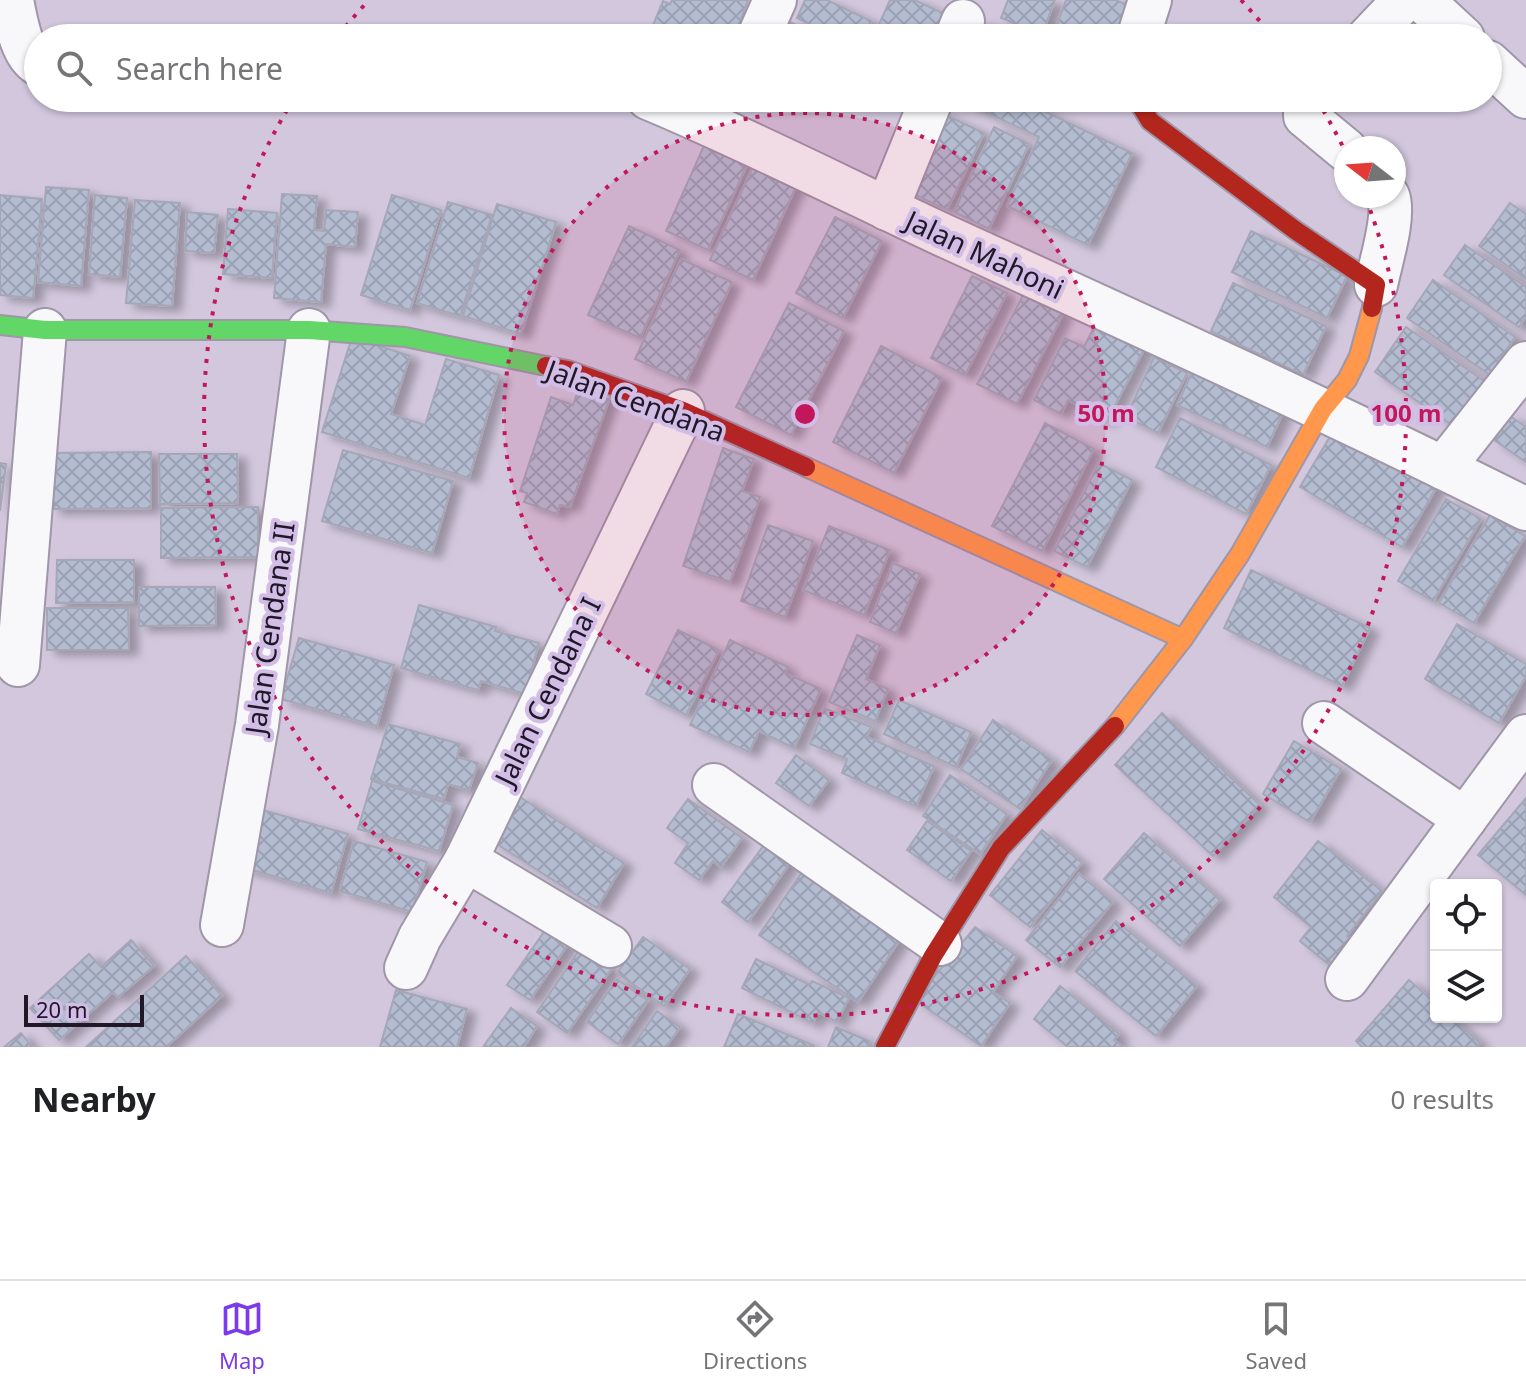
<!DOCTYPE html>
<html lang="en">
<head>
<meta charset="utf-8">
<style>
  body { margin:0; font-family:"Noto Sans",sans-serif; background:#f2f2f2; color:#202124 }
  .controls { position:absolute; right:24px; bottom:24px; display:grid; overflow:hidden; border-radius:8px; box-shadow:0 2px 6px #0004 }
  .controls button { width:72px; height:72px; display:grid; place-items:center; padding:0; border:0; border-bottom:2px solid #e0e0e0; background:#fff; color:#202124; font:40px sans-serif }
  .compass { position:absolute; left:1334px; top:136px; width:72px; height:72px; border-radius:50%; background:#fff; box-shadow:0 2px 6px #0004; rotate:287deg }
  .scale { position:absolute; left:24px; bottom:20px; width:120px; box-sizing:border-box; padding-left:8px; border:4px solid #201827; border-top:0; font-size:22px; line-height:28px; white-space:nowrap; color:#201827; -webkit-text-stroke:6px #d2bde7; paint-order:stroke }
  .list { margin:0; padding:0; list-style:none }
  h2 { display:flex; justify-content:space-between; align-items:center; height:104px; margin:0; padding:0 32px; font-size:34px }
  h2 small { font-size:26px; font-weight:400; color:#757577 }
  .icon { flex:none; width:44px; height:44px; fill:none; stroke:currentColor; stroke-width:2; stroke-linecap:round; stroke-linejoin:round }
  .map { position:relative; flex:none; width:1526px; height:1047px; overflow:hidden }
  .search { position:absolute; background:#fff; box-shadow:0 2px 6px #0004; left:24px; right:24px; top:24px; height:88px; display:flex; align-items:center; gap:20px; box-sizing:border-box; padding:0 28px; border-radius:44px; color:#757577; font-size:30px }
  .sheet { height:232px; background:#fff }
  nav { display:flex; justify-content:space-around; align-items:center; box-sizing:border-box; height:112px; border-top:2px solid #e0e0e0; background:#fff; font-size:22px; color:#757577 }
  nav a { display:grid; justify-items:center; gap:4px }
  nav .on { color:#7c3aed }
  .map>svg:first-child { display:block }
</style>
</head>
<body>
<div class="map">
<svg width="1526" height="1047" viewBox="0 0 1526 1047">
  <defs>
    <pattern id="building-cross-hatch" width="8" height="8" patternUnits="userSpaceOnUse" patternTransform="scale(2)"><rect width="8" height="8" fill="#b4bcd1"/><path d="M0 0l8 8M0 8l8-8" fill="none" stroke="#9aa1b3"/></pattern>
    <filter id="shadow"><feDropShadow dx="9" dy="5" stdDeviation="4" flood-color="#0004"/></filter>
  </defs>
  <rect width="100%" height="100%" fill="#d2c7dd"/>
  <g fill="url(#building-cross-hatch)" stroke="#a5a7b7" stroke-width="2" filter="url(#shadow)">
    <polygon points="672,0 748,0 734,37 702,25 697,38 673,38 651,30 663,1 670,4"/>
    <polygon points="805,0 827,0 871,21 864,38 838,38 797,18"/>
    <polygon points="890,0 915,0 953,18 944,38 887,38 875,33"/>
    <polygon points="1008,0 1055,0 1042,34 1001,18"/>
    <polygon points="1066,0 1115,0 1134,7 1122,38 1052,38"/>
    <polygon points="977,21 1008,34 1006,38 970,38"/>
    <polygon points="790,22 824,38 783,38"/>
    <polygon points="972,98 1017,98 1132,153 1088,245 1007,206 1039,137 969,104"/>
    <polygon points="937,111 984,133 947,210 901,188"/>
    <polygon points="994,127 1029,144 989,229 954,212"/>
    <polygon points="710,132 753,152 708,250 666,231"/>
    <polygon points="756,160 799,180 753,280 710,260"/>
    <polygon points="46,187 89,190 81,286 38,282"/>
    <polygon points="282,194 317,196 314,230 324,231 326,210 358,212 355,247 326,244 321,302 274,298"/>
    <polygon points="0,195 42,199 33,298 0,295"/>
    <polygon points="95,195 127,198 120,277 89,274"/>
    <polygon points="392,195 441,210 410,310 361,295"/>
    <polygon points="135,200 180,203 172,306 126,303"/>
    <polygon points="448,202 492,215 460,316 417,303"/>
    <polygon points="1510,203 1526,214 1526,279 1479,246"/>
    <polygon points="497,204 556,222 521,334 463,316"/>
    <polygon points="228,209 277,213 272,278 223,274"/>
    <polygon points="187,212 218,215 214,253 185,251"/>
    <polygon points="835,217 882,241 843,318 796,293"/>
    <polygon points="629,226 680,250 640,338 588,315"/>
    <polygon points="1251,231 1347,276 1327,318 1232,272"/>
    <polygon points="1465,245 1526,287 1526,317 1519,327 1444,275"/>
    <polygon points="681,259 732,282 686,382 635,359"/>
    <polygon points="972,276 1007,293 965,375 931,358"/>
    <polygon points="1433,280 1515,337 1490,375 1407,318"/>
    <polygon points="1233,283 1326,326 1303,375 1211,331"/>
    <polygon points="1025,291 1064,312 1017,404 977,384"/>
    <polygon points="789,303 844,331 791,435 736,407"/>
    <polygon points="1101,313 1150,338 1107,421 1068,400 1061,414 1034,400 1065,338 1084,347"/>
    <polygon points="1406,327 1490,385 1459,430 1375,372"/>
    <polygon points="352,337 410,356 391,414 425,425 446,359 499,375 469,478 322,432"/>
    <polygon points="881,346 942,378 894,473 833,442"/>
    <polygon points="1154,357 1187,373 1158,433 1126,417"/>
    <polygon points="1199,357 1289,400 1267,447 1177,405"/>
    <polygon points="581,382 612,392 570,507 560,505 557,514 524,502 527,493 520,491 551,397 573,405"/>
    <polygon points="1510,416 1526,427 1526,462 1494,440"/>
    <polygon points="1180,418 1271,465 1246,514 1156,467"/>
    <polygon points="1045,423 1094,449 1042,551 992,526"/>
    <polygon points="1338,423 1439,483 1402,547 1300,487"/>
    <polygon points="723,448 754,459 742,491 760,497 730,582 683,566"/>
    <polygon points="343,450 453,481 432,553 322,521"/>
    <polygon points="151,452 151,508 52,509 51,453"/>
    <polygon points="159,454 237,454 238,503 160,504"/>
    <polygon points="0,463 6,464 0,511"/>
    <polygon points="1099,463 1132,480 1087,567 1054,551"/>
    <polygon points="1446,499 1481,519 1433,601 1398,581"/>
    <polygon points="258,507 258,557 161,558 161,508"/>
    <polygon points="1490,515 1525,536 1474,623 1439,603"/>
    <polygon points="768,525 813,541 785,617 741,601"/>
    <polygon points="829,526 890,550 864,615 803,590"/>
    <polygon points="57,560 134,560 134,602 56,603"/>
    <polygon points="893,563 920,574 896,633 870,622"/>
    <polygon points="1251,570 1370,628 1342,686 1224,628"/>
    <polygon points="139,587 215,587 216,625 139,626"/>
    <polygon points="419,605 496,627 495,631 539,643 525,694 481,681 478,690 401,668"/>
    <polygon points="47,608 128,608 129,650 47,650"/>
    <polygon points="1457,624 1526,664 1526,676 1499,723 1425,679"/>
    <polygon points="678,630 719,650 686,715 646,694"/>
    <polygon points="857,635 880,645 866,679 888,689 875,721 829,702"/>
    <polygon points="299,638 394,665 377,726 281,699"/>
    <polygon points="730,640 788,667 785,673 821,689 794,748 759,731 749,752 690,725"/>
    <polygon points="899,700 971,732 956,767 884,734"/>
    <polygon points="824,708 871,727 867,737 934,766 916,806 842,773 847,759 810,744"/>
    <polygon points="1162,713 1260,805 1213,856 1115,765"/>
    <polygon points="993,720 1052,760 1020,809 961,769"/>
    <polygon points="388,724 460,744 457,757 478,763 469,790 448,784 444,799 371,779"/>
    <polygon points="1294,741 1341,769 1310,822 1263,794"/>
    <polygon points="796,755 829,780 809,806 776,783"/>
    <polygon points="950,775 1007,814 980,854 923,816"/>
    <polygon points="372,781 453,805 439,851 358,829"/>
    <polygon points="520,797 624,863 597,908 492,841"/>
    <polygon points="1526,798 1526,895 1478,855"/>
    <polygon points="688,799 742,838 721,867 713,861 699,880 675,863 688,843 667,828"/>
    <polygon points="259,809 348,834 331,893 242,867"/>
    <polygon points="927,821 971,851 951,881 907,850"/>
    <polygon points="1042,830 1082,863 1030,927 990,895"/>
    <polygon points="1144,833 1220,900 1180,946 1104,879"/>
    <polygon points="769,838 795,856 748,922 722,902"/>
    <polygon points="354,841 427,862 412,912 340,891"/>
    <polygon points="1318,841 1382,891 1347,936 1353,941 1332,967 1300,941 1311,927 1274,897"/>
    <polygon points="811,859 909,926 858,1002 759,935"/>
    <polygon points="1079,874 1113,902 1060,967 1026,940"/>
    <polygon points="1116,921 1197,986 1156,1036 1075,971"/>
    <polygon points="975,927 1017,956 993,992 1010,1003 981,1046 915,1000"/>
    <polygon points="546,929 568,944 530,1000 507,985"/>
    <polygon points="643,937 690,969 664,1006 617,973"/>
    <polygon points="131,940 154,966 118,997 113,992 59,1040 30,1008 89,954 101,967"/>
    <polygon points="582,946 612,968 567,1033 537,1012"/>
    <polygon points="186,956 222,996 166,1047 86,1047"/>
    <polygon points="756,959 810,985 812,981 849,998 837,1022 818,1012 813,1023 742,988"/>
    <polygon points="617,979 648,1001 618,1044 587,1022"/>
    <polygon points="1409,980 1436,1004 1436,1017 1451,1017 1480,1043 1477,1047 1362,1047 1356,1041"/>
    <polygon points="1060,986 1119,1034 1114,1040 1123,1047 1068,1047 1034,1019"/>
    <polygon points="396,990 467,1009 457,1047 380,1047"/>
    <polygon points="511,1008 537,1026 524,1047 483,1047"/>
    <polygon points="657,1011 680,1027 666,1047 632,1047"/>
    <polygon points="738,1014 815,1046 724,1047"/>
    <polygon points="836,1027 869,1041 867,1047 828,1047"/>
    <polygon points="21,1033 32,1047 4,1047"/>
  </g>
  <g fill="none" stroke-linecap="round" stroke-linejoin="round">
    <g stroke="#9f96a7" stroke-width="46">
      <g id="street">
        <path d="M12,0c4,19 8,53 26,64"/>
        <polyline points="1422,0 1463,38"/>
        <polyline points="758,38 775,0"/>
        <polyline points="956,38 963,21"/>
        <polyline points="1138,38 1150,0"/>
        <polyline points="1368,38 1404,0"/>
        <polyline points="1488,62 1526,97"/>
        <path d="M648,98c101,42 198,92 297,138 195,89 390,177 581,273"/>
        <polyline points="1310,98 1305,109 1305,116 1346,150"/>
        <polyline points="887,209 932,98"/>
        <path d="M1376,285c4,-21 20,-70 12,-89"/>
        <polyline points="1443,468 1526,363"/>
        <polyline points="18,665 45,330"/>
        <polyline points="1324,723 1465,819"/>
        <polyline points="714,785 940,944"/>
        <polyline points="466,860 610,946"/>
        <polyline points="222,925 257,725 309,330"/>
        <polyline points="406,968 420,937 466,860 683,411"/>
        <polyline points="1347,979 1526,736"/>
      </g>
    </g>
    <g stroke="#9f96a7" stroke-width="22">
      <polyline id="fast" points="0,325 45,330 309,330 405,337 546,366"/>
    </g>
    <g stroke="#9f96a7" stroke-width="22">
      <g id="slow">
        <polyline points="806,467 1183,639"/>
        <polyline points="1115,726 1183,639 1240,554 1323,409 1347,380 1359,356 1372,308"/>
      </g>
    </g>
    <g stroke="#9f96a7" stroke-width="22">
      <g id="jam">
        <polyline points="1136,98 1150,121 1295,230 1376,285 1372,308"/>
        <polyline points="546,366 568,370 683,411 806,467"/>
        <polyline points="885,1047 933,956 1001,848 1115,726"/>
      </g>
    </g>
    <use href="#street" stroke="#f8f7fa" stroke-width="42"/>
    <use href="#fast" stroke="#63d668" stroke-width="18"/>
    <use href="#slow" stroke="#ff974d" stroke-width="18"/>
    <use href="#jam" stroke="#b3261e" stroke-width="18"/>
  </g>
  <circle cx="805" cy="414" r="301" fill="#c2185b" fill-opacity=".12"/>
  <g fill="none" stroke="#c2185b" stroke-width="4" stroke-dasharray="4 8">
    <circle cx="805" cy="414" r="301"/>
    <path d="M338 36A601 601 0 0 1 369 0M1241 0A601 601 0 0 1 1272 36M1317 100A601 601 0 0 1 1345 151M1366 199A601 601 0 1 1 293 100"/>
  </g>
  <g text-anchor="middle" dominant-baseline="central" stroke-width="8" stroke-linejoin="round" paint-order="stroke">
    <g font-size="28" fill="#201827" stroke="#d2bde7">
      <text transform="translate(985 254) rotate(25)">Jalan Mahoni</text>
      <text transform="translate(636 400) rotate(20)">Jalan Cendana</text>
      <text transform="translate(269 628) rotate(-82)">Jalan Cendana II</text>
      <text transform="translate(547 691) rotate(-64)">Jalan Cendana I</text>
    </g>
  </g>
  <circle cx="805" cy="414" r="12" fill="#c2185b" stroke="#d2bde7" stroke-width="4"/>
  <g font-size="24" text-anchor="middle" font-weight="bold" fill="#c2185b" stroke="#d2bde7" stroke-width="8" stroke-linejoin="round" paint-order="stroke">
    <text x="1106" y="422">50 m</text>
    <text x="1406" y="422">100 m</text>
  </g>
</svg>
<div class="controls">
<button><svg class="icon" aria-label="locate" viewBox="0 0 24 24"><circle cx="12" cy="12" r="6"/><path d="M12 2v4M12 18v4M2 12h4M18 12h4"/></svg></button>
<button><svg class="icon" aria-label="layers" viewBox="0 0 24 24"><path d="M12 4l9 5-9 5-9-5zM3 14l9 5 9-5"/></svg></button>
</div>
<svg class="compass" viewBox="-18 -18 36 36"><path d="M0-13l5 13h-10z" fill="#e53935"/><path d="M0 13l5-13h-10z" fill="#757577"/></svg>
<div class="scale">20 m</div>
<div class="search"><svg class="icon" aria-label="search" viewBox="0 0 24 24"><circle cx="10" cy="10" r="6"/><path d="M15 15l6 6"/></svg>Search here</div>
</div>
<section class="sheet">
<h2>Nearby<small>0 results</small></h2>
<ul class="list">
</ul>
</section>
<nav>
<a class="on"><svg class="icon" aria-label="map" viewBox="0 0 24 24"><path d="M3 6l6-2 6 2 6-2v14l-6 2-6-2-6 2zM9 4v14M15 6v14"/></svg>Map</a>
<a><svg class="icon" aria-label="directions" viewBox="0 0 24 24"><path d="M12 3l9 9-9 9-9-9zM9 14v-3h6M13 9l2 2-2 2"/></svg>Directions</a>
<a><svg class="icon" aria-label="saved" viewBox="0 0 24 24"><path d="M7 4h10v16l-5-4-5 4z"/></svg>Saved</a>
</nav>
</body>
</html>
